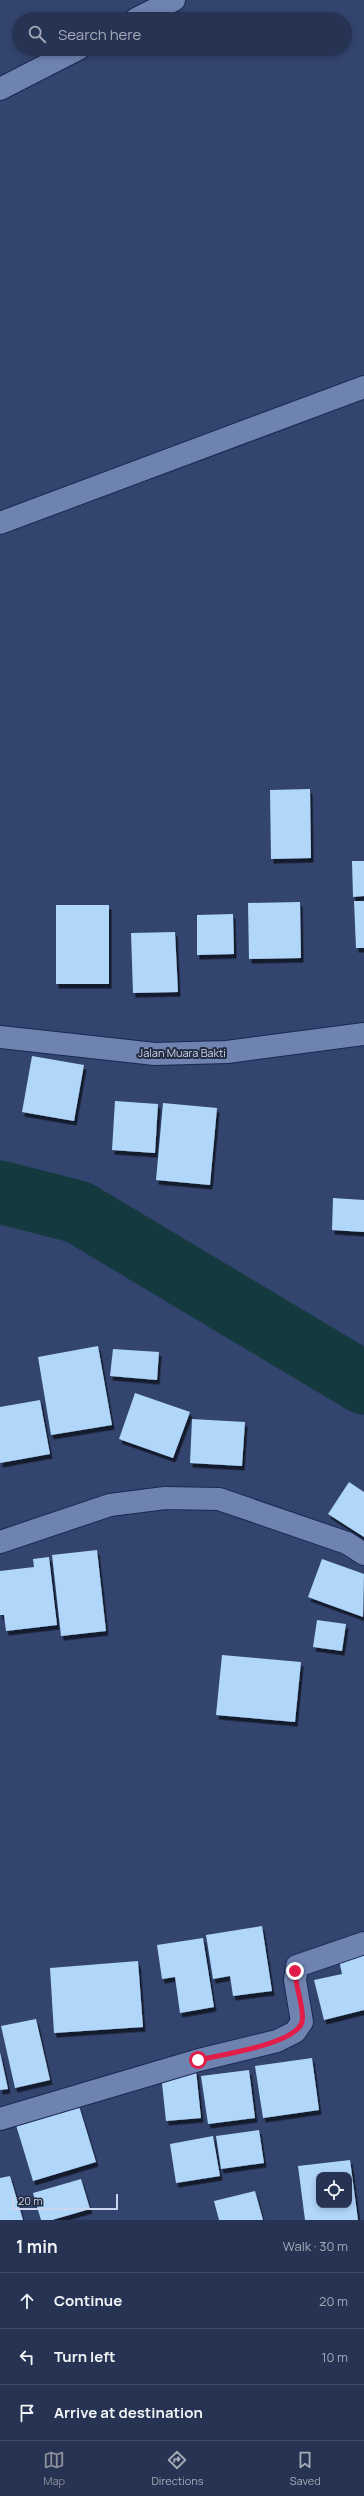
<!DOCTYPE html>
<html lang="en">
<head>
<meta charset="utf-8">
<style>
  body { margin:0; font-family:Manrope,sans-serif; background:#323f5c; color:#f1f3f6 }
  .controls { position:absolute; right:12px; bottom:12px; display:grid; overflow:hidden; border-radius:8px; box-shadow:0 2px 6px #0003 }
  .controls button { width:36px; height:36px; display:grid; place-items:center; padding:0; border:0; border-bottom:1px solid #424e69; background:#263352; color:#f1f3f6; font:20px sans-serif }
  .scale { position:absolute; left:12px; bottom:10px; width:106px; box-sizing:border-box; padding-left:4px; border:2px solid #c9d4ee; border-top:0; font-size:11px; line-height:14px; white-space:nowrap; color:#c9d4ee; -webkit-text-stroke:3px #232b3f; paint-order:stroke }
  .stop { position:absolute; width:12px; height:12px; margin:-9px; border:3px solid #e11d48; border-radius:50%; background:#fff }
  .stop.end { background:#e11d48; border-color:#fff; box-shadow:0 1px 4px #0008 }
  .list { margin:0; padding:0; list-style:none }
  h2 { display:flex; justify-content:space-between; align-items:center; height:52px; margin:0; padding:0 16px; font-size:17px }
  h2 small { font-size:13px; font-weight:400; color:#a4aab8 }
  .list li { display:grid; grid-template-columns:26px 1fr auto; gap:12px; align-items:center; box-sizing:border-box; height:56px; padding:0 16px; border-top:1px solid #424e69 }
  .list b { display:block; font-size:15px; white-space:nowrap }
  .list em { font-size:13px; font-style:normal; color:#a4aab8 }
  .icon { flex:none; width:22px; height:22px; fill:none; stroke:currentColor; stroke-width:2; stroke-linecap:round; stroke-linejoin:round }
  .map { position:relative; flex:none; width:364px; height:2220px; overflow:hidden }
  .search { position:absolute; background:#263352; box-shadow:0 2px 6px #0003; left:12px; right:12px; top:12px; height:44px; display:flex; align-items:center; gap:10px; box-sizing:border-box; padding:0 14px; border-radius:22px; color:#a4aab8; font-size:15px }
  .sheet { height:220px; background:#263352 }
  nav { display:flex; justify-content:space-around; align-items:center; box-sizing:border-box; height:56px; border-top:1px solid #424e69; background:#263352; font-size:11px; color:#a4aab8 }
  nav a { display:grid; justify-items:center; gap:2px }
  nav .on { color:#8c9099 }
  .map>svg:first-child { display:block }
</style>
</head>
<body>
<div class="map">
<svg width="364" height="2220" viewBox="0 0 364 2220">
  <defs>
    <filter id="shadow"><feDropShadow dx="2.5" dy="4.5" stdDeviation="0" flood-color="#0009"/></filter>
  </defs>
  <rect width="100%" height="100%" fill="#33446e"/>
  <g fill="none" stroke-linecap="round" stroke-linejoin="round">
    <polyline stroke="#143a3f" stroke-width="63" points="0,1192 78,1212 364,1383"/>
  </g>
  <g fill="#b0d6fa" fill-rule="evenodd" filter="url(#shadow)">
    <polygon points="310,789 311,858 271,859 270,790"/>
    <polygon points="352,861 364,861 364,896 353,897"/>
    <polygon points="354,901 364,901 364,948 356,948"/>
    <polygon points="300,902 301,958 249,959 248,903"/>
    <rect x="56" y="905" width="53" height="79"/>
    <polygon points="233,914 234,954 197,955 197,915"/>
    <polygon points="175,932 178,992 133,993 131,933"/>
    <polygon points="32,1056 84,1065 74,1121 22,1112"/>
    <polygon points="115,1101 158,1104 155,1153 112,1150"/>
    <polygon points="163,1103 217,1108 210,1185 156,1180"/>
    <polygon points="333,1198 364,1200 364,1232 332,1230"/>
    <polygon points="98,1346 112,1425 51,1435 38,1357"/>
    <polygon points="113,1349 159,1352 157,1380 110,1376"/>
    <polygon points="135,1393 190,1412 173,1458 119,1439"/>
    <polygon points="40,1400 50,1454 0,1463 0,1407"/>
    <polygon points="192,1419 245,1422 242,1466 190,1463"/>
    <polygon points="349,1482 364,1492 364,1537 328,1514"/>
    <polygon points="97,1550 106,1631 61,1636 52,1555"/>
    <polygon points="49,1557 57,1625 6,1631 4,1615 0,1615 0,1571 34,1567 33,1559"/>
    <polygon points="322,1559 364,1574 363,1617 308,1597"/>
    <polygon points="317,1620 346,1624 342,1651 313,1647"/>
    <polygon points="222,1655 301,1662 295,1722 216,1715"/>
    <polygon points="262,1926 272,1991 233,1996 230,1976 213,1979 206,1935"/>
    <polygon points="203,1938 214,2007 180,2013 175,1977 162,1979 157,1945"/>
    <polygon points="364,1954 364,2010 324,2020 314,1980 342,1974 339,1960"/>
    <polygon points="138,1961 143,2027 54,2033 50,1968"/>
    <polygon points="36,2019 50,2080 15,2088 1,2026"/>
    <polygon points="0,2052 8,2089 0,2090"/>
    <polygon points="312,2058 319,2110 263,2118 255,2066"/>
    <polygon points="196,2070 201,2118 166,2121 161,2074"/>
    <polygon points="249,2070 255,2118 208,2124 201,2076"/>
    <polygon points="79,2106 96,2162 33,2181 16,2125"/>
    <polygon points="259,2130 264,2163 221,2169 216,2136"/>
    <polygon points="213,2136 220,2176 176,2183 170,2144"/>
    <path d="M350,2160l8,60h-53l-7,-54zM319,2175h30v30h-30z"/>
    <polygon points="10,2176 23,2220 0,2220 0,2178"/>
    <polygon points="81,2179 90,2209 52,2220 41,2220 33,2193"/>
    <polygon points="255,2191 263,2220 219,2220 214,2201"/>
  </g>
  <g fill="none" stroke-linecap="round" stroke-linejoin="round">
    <g stroke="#1b2951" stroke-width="24">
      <g id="minor">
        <polyline points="136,19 174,0"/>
        <polyline points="0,89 78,49"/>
        <polyline points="0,523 364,387"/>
        <polyline points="0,1037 155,1054 227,1052 364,1034"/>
        <polyline points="0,1542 110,1505 165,1498 219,1499 347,1543 364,1554"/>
        <polyline points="0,2119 199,2060 277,2041 295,2032 302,2022 295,1980 297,1966 364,1943"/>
      </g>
    </g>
    <use href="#minor" stroke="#6f83b1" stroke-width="22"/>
  </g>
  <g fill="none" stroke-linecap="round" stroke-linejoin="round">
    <path stroke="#e11d48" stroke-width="5" d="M198,2060c22,-5 98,-16 104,-38 3,-13 -7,-36 -7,-51"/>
  </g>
  <g text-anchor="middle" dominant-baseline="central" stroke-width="4" stroke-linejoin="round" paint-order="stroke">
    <g font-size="11" fill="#c9d4ee" stroke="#232b3f">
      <text x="182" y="1052">Jalan Muara Bakti</text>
    </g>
  </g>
</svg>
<div class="controls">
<button><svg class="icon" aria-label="locate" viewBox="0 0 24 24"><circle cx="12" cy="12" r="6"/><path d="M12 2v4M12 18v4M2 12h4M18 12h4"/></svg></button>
</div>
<div class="scale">20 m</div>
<div class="stop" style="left:198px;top:2060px"></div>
<div class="stop end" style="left:295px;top:1971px"></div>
<div class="search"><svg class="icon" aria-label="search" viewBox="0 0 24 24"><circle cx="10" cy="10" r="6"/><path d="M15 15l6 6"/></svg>Search here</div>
</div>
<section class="sheet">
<h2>1 min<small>Walk · 30 m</small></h2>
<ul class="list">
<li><svg class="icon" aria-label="ahead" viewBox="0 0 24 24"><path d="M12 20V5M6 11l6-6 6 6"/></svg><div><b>Continue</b></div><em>20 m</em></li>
<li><svg class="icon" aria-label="left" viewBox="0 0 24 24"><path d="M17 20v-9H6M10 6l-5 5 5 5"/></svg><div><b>Turn left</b></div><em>10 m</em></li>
<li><svg class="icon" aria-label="arrive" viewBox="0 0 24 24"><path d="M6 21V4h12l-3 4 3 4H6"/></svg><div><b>Arrive at destination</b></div></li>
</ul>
</section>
<nav>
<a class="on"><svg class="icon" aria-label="map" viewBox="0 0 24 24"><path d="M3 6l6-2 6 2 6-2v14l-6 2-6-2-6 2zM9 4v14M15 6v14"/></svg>Map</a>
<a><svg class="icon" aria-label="directions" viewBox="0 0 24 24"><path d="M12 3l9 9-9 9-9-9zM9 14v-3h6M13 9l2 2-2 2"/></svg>Directions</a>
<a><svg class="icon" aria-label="saved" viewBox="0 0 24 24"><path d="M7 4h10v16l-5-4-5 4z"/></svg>Saved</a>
</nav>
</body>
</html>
